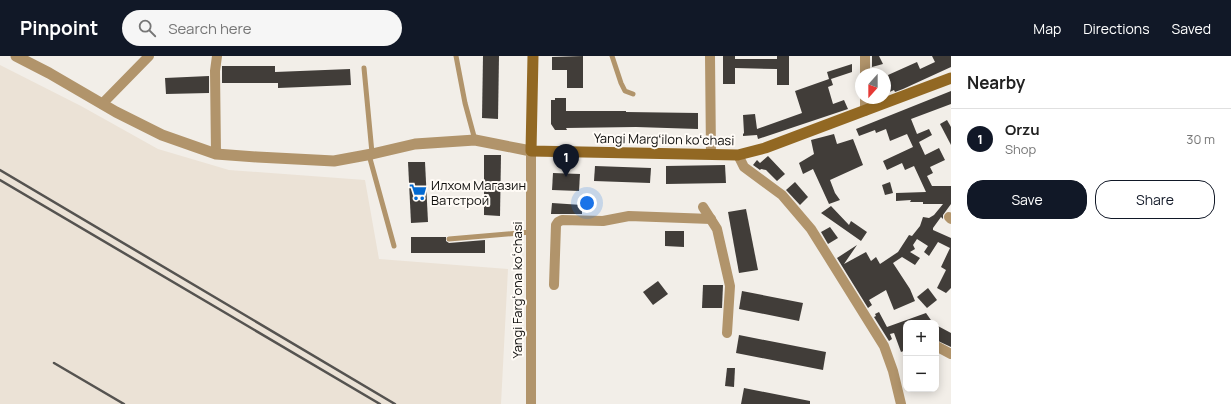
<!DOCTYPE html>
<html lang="en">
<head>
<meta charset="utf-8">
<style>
  body { margin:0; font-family:Manrope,sans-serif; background:#f6f6f6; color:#222 }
  .controls { position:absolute; right:12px; bottom:12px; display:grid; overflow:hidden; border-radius:8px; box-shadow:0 2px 10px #0003 }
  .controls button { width:36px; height:36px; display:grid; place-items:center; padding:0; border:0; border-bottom:1px solid #e0e0e0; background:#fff; color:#222; font:20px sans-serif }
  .compass { position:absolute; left:855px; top:12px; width:36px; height:36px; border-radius:50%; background:#fff; box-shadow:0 2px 10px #0003; rotate:201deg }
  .you { position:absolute; left:587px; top:147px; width:14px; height:14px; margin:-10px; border:3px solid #fff; border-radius:50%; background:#1a73e8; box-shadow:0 0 0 6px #1a73e833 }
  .badge { display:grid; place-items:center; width:26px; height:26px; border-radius:50%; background:#111827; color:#fff; font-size:13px; font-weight:700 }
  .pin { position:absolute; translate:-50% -33px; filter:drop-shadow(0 1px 2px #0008) }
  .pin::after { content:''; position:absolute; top:21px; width:14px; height:12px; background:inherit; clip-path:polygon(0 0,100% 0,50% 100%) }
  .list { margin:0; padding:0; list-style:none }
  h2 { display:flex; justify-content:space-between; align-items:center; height:52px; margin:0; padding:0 16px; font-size:17px }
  h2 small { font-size:13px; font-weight:400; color:#767676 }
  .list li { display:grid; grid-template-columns:26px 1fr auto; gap:12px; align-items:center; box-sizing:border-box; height:60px; padding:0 16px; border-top:1px solid #e0e0e0 }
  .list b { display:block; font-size:15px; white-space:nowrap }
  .list p { margin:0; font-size:13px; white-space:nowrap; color:#767676 }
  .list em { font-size:13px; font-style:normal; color:#767676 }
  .actions { display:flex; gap:8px; padding:12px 16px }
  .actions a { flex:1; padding:9px 0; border:1px solid #111827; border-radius:16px; text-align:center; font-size:14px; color:#111827 }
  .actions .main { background:#111827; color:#fff }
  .icon { flex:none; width:22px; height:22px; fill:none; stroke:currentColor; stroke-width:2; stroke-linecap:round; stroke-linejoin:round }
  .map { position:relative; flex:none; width:951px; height:348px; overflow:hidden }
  header { display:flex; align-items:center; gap:24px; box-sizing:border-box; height:56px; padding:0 20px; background:#111827; color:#fff }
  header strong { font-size:19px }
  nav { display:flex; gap:22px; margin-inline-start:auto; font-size:14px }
  .search { width:280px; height:36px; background:#f6f6f6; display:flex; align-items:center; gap:10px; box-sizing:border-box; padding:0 14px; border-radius:22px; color:#767676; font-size:15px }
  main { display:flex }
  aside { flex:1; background:#fff }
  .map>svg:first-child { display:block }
</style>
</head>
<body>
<header>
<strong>Pinpoint</strong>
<div class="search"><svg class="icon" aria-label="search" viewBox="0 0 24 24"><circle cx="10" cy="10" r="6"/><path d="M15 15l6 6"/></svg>Search here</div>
<nav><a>Map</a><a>Directions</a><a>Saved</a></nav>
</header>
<main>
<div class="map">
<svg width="951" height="348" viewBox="0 0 951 348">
  <rect width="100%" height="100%" fill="#f2eee8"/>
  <polygon fill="#ebe2d6" points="0,9 81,50 158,93 229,114 365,124 379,203 508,213 501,348 0,348"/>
  <g fill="#413d39">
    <polygon points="483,0 499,0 498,63 482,62"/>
    <polygon points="583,0 583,32 567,32 567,14 552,14 552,1"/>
    <polygon points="723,0 735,0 735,3 777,3 777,0 789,0 789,29 777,29 777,13 735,12 735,28 723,28"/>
    <polygon points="872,0 879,0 883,8 872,11"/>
    <polygon points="932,0 951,0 951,11 903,33 895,36 894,34 885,38 885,23 889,22 888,19 917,6 920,13 935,6"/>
    <polygon points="852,8 852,16 831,23 833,29 828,31 833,48 844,44 848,53 758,83 757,79 743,80 743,78 744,77 743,59 755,58 757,73 802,57 795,35 829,23 827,16"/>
    <polygon points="222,10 275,10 275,16 350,13 351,29 278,32 278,27 222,27"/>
    <polygon points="209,20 209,37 166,38 165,22"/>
    <polygon points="951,35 951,48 911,63 917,78 929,73 932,79 919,86 925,99 939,92 945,104 930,111 933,117 927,120 932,130 951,130 951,148 943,159 943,163 941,161 933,172 933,174 951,182 951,232 946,237 937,232 946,214 941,211 950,192 938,186 929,200 924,196 928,190 917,183 913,189 915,193 910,196 920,202 915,209 902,201 893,207 910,233 915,245 894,254 886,234 869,244 872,249 868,252 837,202 857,189 844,208 866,196 871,205 876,201 880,208 898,196 909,179 912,180 920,170 923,161 929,162 934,159 943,148 923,148 923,146 910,146 911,144 896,145 896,137 926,136 914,110 905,114 902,107 887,114 883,105 913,91 907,78 890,85 886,73 876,77 875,74 859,80 856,73"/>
    <polygon points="555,42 566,42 566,55 626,55 626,56 698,57 698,73 636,71 566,72 567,74 555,74 551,68 551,44 555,44"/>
    <polygon points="947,64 951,71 951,89 940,68"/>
    <polygon points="834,78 837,88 853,83 863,109 830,124 835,137 840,144 829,148 813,113 803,118 799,107 814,98 811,84"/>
    <polygon points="484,99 501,99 500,160 484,159"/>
    <polygon points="768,100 785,118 777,125 766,114 761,113 760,114 753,109 757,104 760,107"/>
    <polygon points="408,106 425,106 428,166 411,167"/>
    <polygon points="725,109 726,127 666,128 666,110"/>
    <polygon points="595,110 651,112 650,127 594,125"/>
    <polygon points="553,117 580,118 579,135 552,134"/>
    <polygon points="795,126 808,141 800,149 786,134"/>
    <polygon points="890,126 893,137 885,139 882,129"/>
    <polygon points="552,147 582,149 582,158 551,158"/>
    <polygon points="831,150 849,169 851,165 867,176 861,185 821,157"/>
    <polygon points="746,153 758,214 739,217 728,156"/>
    <polygon points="830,171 838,182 828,188 821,176"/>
    <polygon points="665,175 684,175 684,191 665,190"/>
    <polygon points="411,181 446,181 446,185 449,187 485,184 485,197 411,197"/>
    <polygon points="658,225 668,238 653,249 643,236"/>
    <polygon points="703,229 723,229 722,252 702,252"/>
    <polygon points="928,232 937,244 927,252 917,241"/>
    <polygon points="742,235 803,247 799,265 739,253"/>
    <polygon points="879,256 887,271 926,257 933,267 906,267 906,294 901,296 894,277 890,278 892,283 889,285 874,261 876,260 875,258"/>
    <polygon points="936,269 951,277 951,291 936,284"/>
    <polygon points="739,279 826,296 823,314 736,297"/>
    <polygon points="727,312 735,312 734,331 725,330"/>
    <polygon points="744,332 810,345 810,348 741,348"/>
  </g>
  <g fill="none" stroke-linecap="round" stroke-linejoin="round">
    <g stroke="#b1946b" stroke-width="5">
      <polyline points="456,0 465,47 475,84"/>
      <polyline points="612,0 621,27 625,35 633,38"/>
      <polyline points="364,12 372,97"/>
      <polyline points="369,99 394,190"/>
      <polyline points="449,183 531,176"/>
    </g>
    <g stroke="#b1946b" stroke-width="10">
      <polyline points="710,0 711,98"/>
      <polyline points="865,18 865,0"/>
      <polyline points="102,48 149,0"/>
      <polyline points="865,55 865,42"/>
      <polyline points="216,98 215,15 217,0"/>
      <polyline points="738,99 744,111 782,139 811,173 884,290 893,315 901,348"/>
      <polyline points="703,151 717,173 730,230 727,277"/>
      <polyline points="949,161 951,163"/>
      <polyline points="554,229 556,169 558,166 562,164 603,165 629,160 711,163"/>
      <polyline points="936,290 951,298"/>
      <polyline points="531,348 531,95"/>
    </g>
    <polyline stroke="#b1946b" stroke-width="11" points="16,0 49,17 116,56 162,79 216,98 257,101 334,105 372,98 415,88 475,84 531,95"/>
    <polyline stroke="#926823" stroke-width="11" points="533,0 531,95 738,99 765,92 951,22"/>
    <g stroke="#555350" stroke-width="2.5">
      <polyline points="0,114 395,348"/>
      <polyline points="0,124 380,348"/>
      <polyline points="54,307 124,348"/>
    </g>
  </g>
  <defs>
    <g id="supermarket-bare" transform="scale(1.38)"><path d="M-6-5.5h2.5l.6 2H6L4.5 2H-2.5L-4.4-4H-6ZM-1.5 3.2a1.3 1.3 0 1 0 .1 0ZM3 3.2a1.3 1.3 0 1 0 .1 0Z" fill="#0269d1" stroke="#fffbf6" stroke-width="2.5" paint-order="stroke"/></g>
  </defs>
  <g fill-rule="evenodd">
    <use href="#supermarket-bare" x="418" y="136"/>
  </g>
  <g text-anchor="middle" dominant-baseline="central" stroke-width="4" stroke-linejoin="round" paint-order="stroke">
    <g font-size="13" fill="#100f0d" stroke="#fffbf6">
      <text transform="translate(664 83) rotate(1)">Yangi Margʻilon koʻchasi</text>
      <text transform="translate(517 234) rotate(-90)">Yangi Fargʻona koʻchasi</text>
    </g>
    <g font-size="13" fill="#100f0d" stroke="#fffbf6" text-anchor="start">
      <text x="431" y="129">Илхом Магазин<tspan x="431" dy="15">Ватстрой</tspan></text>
    </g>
  </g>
</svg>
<div class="controls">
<button>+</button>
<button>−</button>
</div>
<svg class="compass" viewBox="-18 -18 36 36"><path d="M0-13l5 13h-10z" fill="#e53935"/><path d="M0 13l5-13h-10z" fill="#767676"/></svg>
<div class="you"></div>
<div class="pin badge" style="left:566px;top:121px">1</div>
</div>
<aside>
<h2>Nearby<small></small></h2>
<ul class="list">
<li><span class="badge">1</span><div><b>Orzu</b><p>Shop</p></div><em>30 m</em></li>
</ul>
<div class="actions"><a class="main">Save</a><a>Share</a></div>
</aside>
</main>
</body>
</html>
